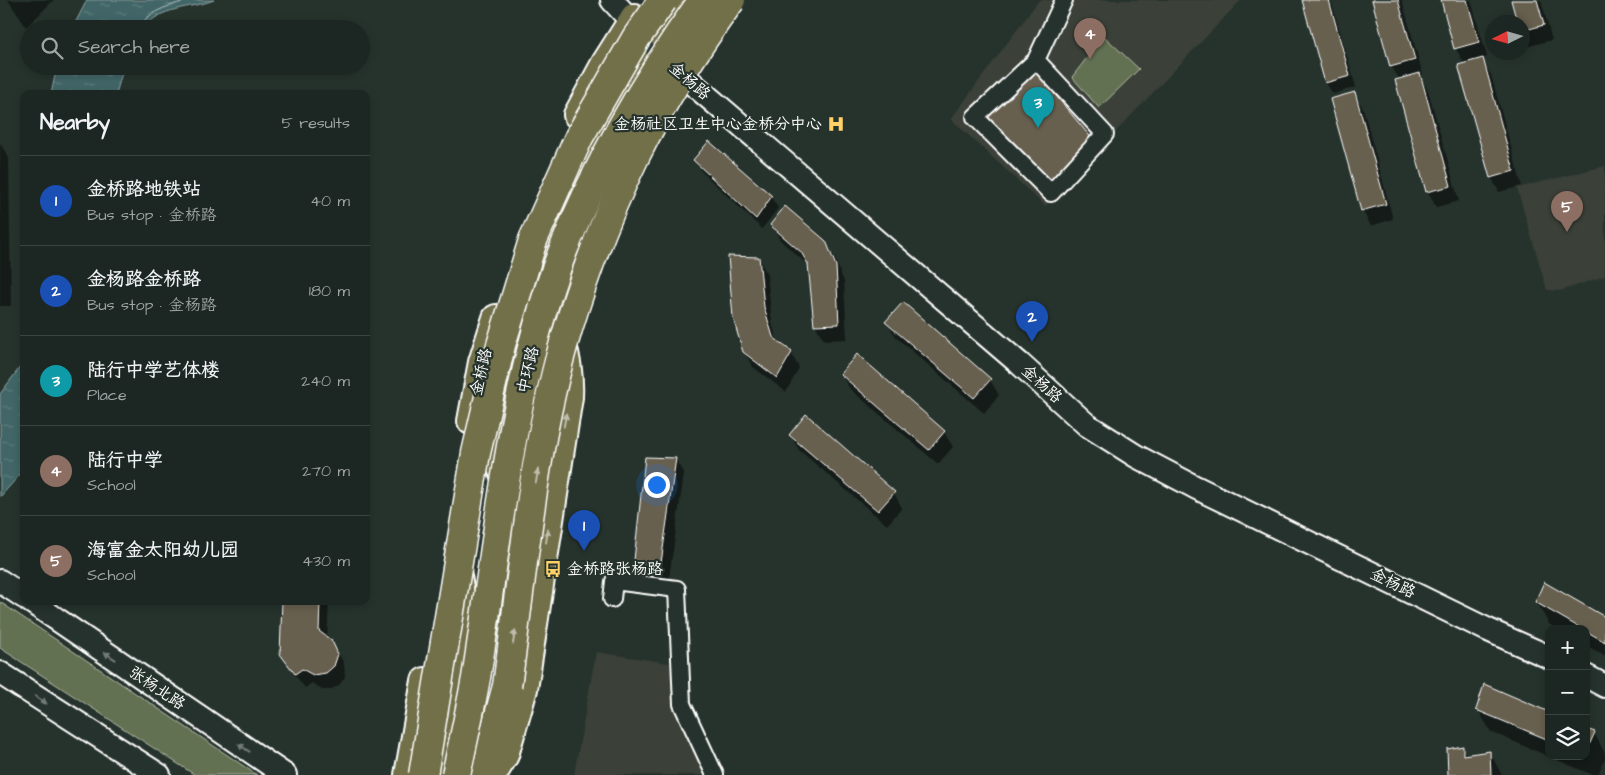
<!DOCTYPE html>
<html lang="en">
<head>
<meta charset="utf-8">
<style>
  body { margin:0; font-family:"Architects Daughter","LXGW WenKai TC",sans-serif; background:#252e2a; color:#f1f3f6 }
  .controls { position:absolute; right:15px; bottom:15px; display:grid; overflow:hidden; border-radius:10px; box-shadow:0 2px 8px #0003 }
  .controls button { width:45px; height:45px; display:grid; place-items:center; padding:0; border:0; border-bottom:1px solid #3a4340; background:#1c2622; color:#f1f3f6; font:25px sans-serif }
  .compass { position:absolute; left:1485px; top:15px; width:45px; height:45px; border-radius:50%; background:#1c2622; box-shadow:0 2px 8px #0003; rotate:265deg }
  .you { position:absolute; left:656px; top:484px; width:18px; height:18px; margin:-12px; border:4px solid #fff; border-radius:50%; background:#1a73e8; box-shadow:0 0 0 8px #1a73e833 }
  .badge { display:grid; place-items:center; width:32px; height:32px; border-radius:50%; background:#ffd166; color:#fff; font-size:16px; font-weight:700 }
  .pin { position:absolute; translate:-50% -41px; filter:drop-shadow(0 1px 2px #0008) }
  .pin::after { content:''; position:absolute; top:26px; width:18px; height:15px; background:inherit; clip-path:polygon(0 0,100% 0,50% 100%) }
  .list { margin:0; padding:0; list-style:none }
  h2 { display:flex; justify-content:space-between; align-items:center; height:65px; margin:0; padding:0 20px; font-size:21px }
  h2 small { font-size:16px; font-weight:400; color:#a0a5a5 }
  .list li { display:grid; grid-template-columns:32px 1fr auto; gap:15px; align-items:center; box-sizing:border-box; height:90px; padding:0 20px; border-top:1px solid #3a4340 }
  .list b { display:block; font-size:19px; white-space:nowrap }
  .list p { margin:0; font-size:16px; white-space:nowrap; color:#a0a5a5 }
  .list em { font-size:16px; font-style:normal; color:#a0a5a5 }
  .icon { flex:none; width:28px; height:28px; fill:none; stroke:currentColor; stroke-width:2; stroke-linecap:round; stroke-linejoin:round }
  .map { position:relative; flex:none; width:1605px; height:775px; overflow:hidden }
  .search { position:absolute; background:#1c2622; box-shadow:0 2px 8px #0003; left:20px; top:20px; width:350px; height:55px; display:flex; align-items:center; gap:12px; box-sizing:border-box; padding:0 18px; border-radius:28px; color:#a0a5a5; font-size:19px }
  .panel { position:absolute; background:#1c2622; box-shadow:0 2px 8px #0003; left:20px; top:90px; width:350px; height:515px; border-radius:10px }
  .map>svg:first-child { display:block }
</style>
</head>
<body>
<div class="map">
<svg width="1605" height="775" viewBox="0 0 1605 775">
  <defs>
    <pattern id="water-ripples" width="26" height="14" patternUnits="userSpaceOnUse" patternTransform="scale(1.25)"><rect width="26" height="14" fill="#426667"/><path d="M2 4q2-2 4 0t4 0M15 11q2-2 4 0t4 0" fill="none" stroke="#5e7d7e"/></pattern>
  </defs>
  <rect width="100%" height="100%" fill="#26332d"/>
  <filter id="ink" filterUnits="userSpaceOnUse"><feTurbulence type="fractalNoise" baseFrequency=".02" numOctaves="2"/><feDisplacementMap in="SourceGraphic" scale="10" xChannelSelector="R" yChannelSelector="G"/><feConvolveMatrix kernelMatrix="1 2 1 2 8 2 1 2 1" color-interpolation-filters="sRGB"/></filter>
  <g filter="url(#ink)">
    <g fill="#3a4038">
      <polygon points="1039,0 1241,0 1045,206 951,119"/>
      <polygon points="1605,166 1605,276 1560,291 1547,290 1517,188"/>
      <polygon points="596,652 669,663 678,706 709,775 574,775"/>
    </g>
    <g fill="#647152" stroke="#b2b8a8">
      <polygon points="1104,36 1139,69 1099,108 1072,77"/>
      <polygon points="0,602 257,775 195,775 0,648"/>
    </g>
    <g fill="url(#water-ripples)" stroke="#8ea3a4">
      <path d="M87,0h127c-23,9 -55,6 -70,29h-72z"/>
      <polygon points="57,66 124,66 116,94 51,94"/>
      <polygon points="24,362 24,470 0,497 0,394"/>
    </g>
    <g fill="#0007">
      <polygon points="8,0 54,0 26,27"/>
      <polygon points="1304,0 1331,0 1356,87 1333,94 1326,83"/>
      <polygon points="1373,0 1402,0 1423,75 1420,76 1428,90 1459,201 1436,207 1428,192 1397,81 1400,80 1391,66"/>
      <polygon points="1442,0 1471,0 1487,57 1482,59 1491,75 1522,186 1499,192 1491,177 1465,65 1456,49"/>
      <polygon points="1512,0 1541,0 1552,40 1529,46 1522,34 1522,22 1518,22"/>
      <polygon points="1354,93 1363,108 1393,219 1371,226 1362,210"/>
      <polygon points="0,143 9,158 11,306 0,306"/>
      <polygon points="695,160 771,197 778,208 762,229 701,171"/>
      <polygon points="772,225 825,242 835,258 844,282 847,339 824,340 815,325 809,266 780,240"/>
      <polygon points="758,258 767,274 772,323 778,343 791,353 799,368 786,392 753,367 744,352"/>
      <polygon points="887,322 990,380 999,395 984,413 896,337"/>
      <polygon points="841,374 944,432 953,447 938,464 850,389"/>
      <polygon points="790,435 894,493 902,508 887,525 799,450"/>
      <polygon points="675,459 684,474 668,585 643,585 635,570"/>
      <polygon points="284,601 329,601 327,641 335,648 344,663 345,677 339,685 330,690 322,690 312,683 305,688 291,670 281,654"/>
      <polygon points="1536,602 1605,618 1605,656 1586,645 1586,629 1557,629 1549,624"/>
      <polygon points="1478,710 1549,713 1549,756 1586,756 1586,730 1594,733 1605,753 1605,759 1598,775 1593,775 1491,732"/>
      <polygon points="1462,747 1467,756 1490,753 1502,775 1450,775"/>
    </g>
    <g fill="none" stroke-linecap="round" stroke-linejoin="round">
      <path stroke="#b3c2c2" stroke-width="1" d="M140,29c2,-17 37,-26 51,-29"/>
    </g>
    <g fill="#676050" stroke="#fff">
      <polygon points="1302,0 1329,0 1350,76 1325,83"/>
      <polygon points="1372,0 1398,0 1415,60 1390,67"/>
      <polygon points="1441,0 1467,0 1479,42 1454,49"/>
      <polygon points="1511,0 1537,0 1544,25 1522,31 1522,22 1517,22"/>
      <polygon points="1483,58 1514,171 1490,178 1458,65"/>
      <polygon points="1035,71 1094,141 1049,189 981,115"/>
      <polygon points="1420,73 1451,186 1426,192 1395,80"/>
      <polygon points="1355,92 1386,204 1361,211 1330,99"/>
      <polygon points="709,141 772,196 756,219 693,160"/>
      <polygon points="785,206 826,241 836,266 839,324 814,325 808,264 801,252 770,225"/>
      <polygon points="728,256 759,257 764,307 773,337 792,352 777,378 743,352 733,318"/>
      <polygon points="903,302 991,379 974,398 885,322"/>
      <polygon points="857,354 945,431 929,450 840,374"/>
      <polygon points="806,414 895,492 878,511 789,435"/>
      <polygon points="645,457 676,458 660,570 633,570"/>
      <polygon points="1544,582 1605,617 1605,642 1586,631 1586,629 1582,629 1535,602"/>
      <polygon points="282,601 320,601 319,631 332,641 338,654 334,666 326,673 313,675 302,669 295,674 280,654"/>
      <polygon points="1484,684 1549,712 1549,740 1476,710"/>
      <polygon points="1586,729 1595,732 1586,752"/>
      <polygon points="1463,746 1463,755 1490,751 1491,775 1448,775 1447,749"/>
    </g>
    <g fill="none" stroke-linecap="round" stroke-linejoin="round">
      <g stroke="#fff" stroke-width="20">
        <g id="street">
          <polyline points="1036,60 1105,134 1051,193 975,117 1036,60 1064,0"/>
          <polyline points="612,599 614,581 677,589 682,704 715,775"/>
        </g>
      </g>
      <g stroke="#fff" stroke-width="26">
        <g id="secondary">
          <polyline points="612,0 673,67 1020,364 1087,425 1136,456 1195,487 1486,629 1549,657"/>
          <polyline points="0,581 24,597"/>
          <polyline points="30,601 285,775"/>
          <polyline points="0,673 159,775"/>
          <polyline points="1586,676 1605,686"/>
        </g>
      </g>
      <g stroke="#fff" stroke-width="30">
        <g id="primary">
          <path d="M672,64c-11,-31 -10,-37 9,-64"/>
          <polyline points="577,115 605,63 634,17"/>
          <path d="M527,312c18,-58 39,-113 65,-168 15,-30 35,-56 42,-89"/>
          <polyline points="533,392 567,289"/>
          <polyline points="471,421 482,362 496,318"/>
          <polyline points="506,481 497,458 496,442 511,370 527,312 529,328"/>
          <polyline points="408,775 425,681"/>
          <polyline points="440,775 465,641 465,618 458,576"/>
          <path d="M493,775l12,-20 19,-66 45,-292c1,-20 -1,-36 -7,-56"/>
        </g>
      </g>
      <g stroke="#fff" stroke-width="31">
        <polyline id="highway" points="483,775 507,686"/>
      </g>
      <use href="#street" stroke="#26332d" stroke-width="16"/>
      <use href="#secondary" stroke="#26332d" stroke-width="22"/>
      <use href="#primary" stroke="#716f4a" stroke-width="26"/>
      <use href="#highway" stroke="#716f4a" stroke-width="28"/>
      <g stroke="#fff" stroke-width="31" stroke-linecap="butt">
        <g id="highway-bridge">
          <path d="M507,686c16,-116 27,-246 61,-357 38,-125 86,-224 163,-329"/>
          <polyline points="423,775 476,453 501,345 533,240 579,137 636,38 663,0"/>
          <path d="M456,775c7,-32 14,-65 20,-97 23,-144 34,-293 88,-430 35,-89 83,-170 139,-248"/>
        </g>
      </g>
      <use href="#highway-bridge" stroke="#716f4a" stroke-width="28"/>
    </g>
    <defs><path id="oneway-solid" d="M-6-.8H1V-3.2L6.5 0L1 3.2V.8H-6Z" transform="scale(1.25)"/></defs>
    <g fill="#bfbeae">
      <use href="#oneway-solid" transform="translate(565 420) rotate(-80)"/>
      <use href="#oneway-solid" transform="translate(537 476) rotate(-81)"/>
      <use href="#oneway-solid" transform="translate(547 536) rotate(-82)"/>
      <use href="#oneway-solid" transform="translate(514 637) rotate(-82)"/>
    </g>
    <g fill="#727a76">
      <use href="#oneway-solid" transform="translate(110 656) rotate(-146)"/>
      <use href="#oneway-solid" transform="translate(41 700) rotate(33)"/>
      <use href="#oneway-solid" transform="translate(244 748) rotate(-146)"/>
    </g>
  </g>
  <defs>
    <g id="hospital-bare" transform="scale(1.35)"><path d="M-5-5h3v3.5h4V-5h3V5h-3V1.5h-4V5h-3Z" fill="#ffd166" stroke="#26332d" stroke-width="2.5" paint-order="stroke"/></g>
    <g id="bus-bare" transform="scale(1.35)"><path d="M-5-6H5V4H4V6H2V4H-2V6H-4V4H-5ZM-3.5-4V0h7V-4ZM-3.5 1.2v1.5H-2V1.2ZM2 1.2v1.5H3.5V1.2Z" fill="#ffd166" stroke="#26332d" stroke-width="2.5" paint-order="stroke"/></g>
  </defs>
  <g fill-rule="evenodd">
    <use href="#hospital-bare" x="836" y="124"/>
    <use href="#bus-bare" x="553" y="569"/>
  </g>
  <g text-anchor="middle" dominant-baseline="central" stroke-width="4.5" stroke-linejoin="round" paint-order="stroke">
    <g font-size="16" fill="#fff" stroke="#26332d">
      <text transform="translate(690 81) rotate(41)">金杨路</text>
      <text transform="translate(528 370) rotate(-77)">中环路</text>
      <text transform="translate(481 372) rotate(-77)">金桥路</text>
      <text transform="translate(1042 384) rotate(42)">金杨路</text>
      <text transform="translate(1393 583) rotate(26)">金杨路</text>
      <text transform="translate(157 688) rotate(34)">张杨北路</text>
    </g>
    <g font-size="16" fill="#fff" stroke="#26332d" text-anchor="end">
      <text x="822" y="124">金杨社区卫生中心金桥分中心</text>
      <text x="567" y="569" text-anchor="start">金桥路张杨路</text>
    </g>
  </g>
</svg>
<div class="controls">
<button>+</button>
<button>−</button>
<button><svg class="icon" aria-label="layers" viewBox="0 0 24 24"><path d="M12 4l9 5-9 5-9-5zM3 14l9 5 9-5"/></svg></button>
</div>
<svg class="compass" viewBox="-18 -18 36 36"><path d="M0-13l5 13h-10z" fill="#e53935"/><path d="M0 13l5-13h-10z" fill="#a0a5a5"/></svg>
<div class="you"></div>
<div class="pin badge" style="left:584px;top:551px;background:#1a4fb4">1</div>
<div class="pin badge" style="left:1032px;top:342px;background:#1a4fb4">2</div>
<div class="pin badge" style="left:1038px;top:128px;background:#0f9aa8">3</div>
<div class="pin badge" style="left:1090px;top:59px;background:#8d6e63">4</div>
<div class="pin badge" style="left:1567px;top:232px;background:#8d6e63">5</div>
<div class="search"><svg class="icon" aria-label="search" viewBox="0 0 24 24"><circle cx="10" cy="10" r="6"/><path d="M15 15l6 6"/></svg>Search here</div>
<section class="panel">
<h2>Nearby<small>5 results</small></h2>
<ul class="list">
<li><span class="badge" style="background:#1a4fb4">1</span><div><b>金桥路地铁站</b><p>Bus stop · 金桥路</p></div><em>40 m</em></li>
<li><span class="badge" style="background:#1a4fb4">2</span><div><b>金杨路金桥路</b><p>Bus stop · 金杨路</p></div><em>180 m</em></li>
<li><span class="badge" style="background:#0f9aa8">3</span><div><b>陆行中学艺体楼</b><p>Place</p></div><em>240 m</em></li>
<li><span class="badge" style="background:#8d6e63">4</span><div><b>陆行中学</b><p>School</p></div><em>270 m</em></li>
<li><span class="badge" style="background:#8d6e63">5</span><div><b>海富金太阳幼儿园</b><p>School</p></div><em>430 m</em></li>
</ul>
</section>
</div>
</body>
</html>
